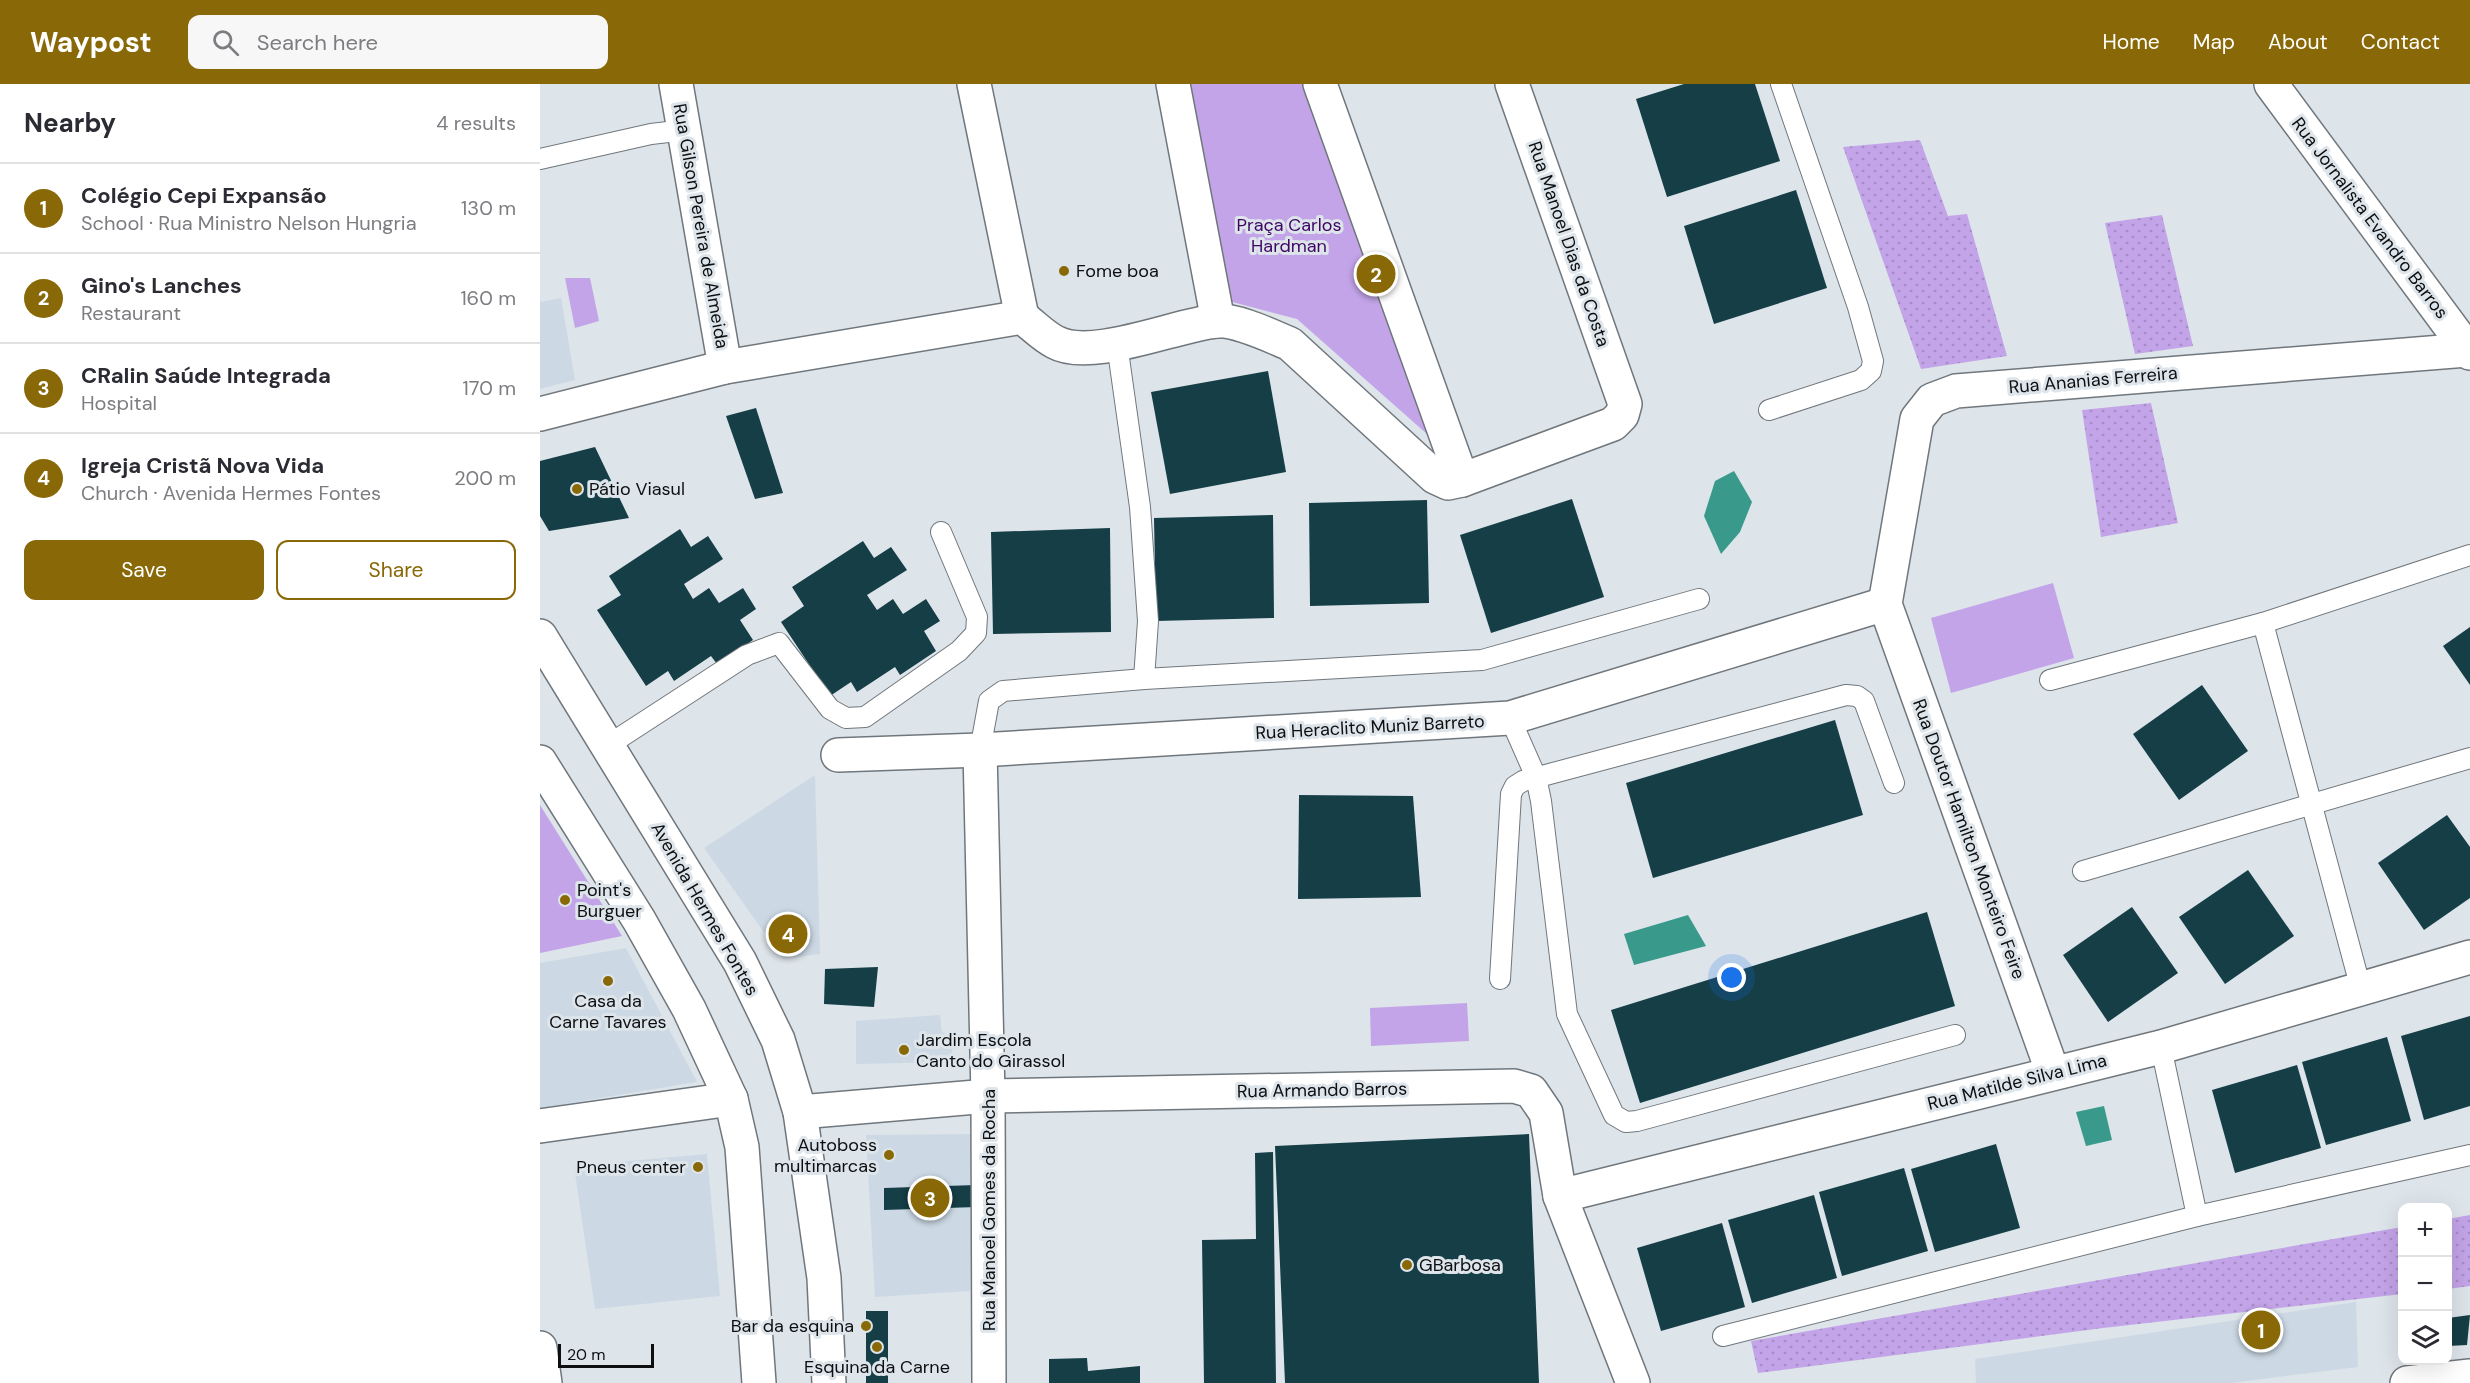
<!DOCTYPE html>
<html lang="en">
<head>
<meta charset="utf-8">
<style>
  body { margin:0; font-family:"DM Sans",sans-serif; background:#f7f7f7; color:#2b2b33 }
  .controls { position:absolute; right:18px; bottom:18px; display:grid; overflow:hidden; border-radius:12px; box-shadow:0 6px 24px #0002 }
  .controls button { width:54px; height:54px; display:grid; place-items:center; padding:0; border:0; border-bottom:2px solid #e1e1e2; background:#fff; color:#2b2b33; font:30px sans-serif }
  .scale { position:absolute; left:18px; bottom:15px; width:96px; box-sizing:border-box; padding-left:6px; border:3px solid #0c0e10; border-top:0; font-size:16px; line-height:21px; white-space:nowrap; color:#0c0e10; -webkit-text-stroke:4px #dde4ea; paint-order:stroke }
  .you { position:absolute; left:1192px; top:894px; width:21px; height:21px; margin:-15px; border:4px solid #fff; border-radius:50%; background:#1a73e8; box-shadow:0 0 0 9px #1a73e833 }
  .badge { display:grid; place-items:center; width:39px; height:39px; border-radius:50%; background:#896907; color:#fff; font-size:20px; font-weight:700 }
  .pin { position:absolute; translate:-50% -50%; border:3px solid #fff; box-shadow:0 2px 6px #0006 }
  .list { margin:0; padding:0; list-style:none }
  h2 { display:flex; justify-content:space-between; align-items:center; height:78px; margin:0; padding:0 24px; font-size:26px }
  h2 small { font-size:20px; font-weight:400; color:#7c7c81 }
  .list li { display:grid; grid-template-columns:39px 1fr auto; gap:18px; align-items:center; box-sizing:border-box; height:90px; padding:0 24px; border-top:2px solid #e1e1e2 }
  .list b { display:block; font-size:22px; white-space:nowrap }
  .list p { margin:0; font-size:20px; white-space:nowrap; color:#7c7c81 }
  .list em { font-size:20px; font-style:normal; color:#7c7c81 }
  .actions { display:flex; gap:12px; padding:18px 24px }
  .actions a { flex:1; padding:14px 0; border:2px solid #896907; border-radius:12px; text-align:center; font-size:21px; color:#896907 }
  .actions .main { background:#896907; color:#fff }
  .icon { flex:none; width:33px; height:33px; fill:none; stroke:currentColor; stroke-width:2; stroke-linecap:round; stroke-linejoin:round }
  .map { position:relative; flex:none; width:1930px; height:1299px; overflow:hidden }
  header { display:flex; align-items:center; gap:36px; box-sizing:border-box; height:84px; padding:0 30px; background:#896907; color:#fff }
  header strong { font-size:28px }
  nav { display:flex; gap:33px; margin-inline-start:auto; font-size:21px }
  .search { width:420px; height:54px; background:#f7f7f7; display:flex; align-items:center; gap:15px; box-sizing:border-box; padding:0 21px; border-radius:12px; color:#7c7c81; font-size:22px }
  main { display:flex }
  aside { flex:1; background:#fff }
  .map>svg:first-child { display:block }
</style>
</head>
<body>
<header>
<strong>Waypost</strong>
<div class="search"><svg class="icon" aria-label="search" viewBox="0 0 24 24"><circle cx="10" cy="10" r="6"/><path d="M15 15l6 6"/></svg>Search here</div>
<nav><a>Home</a><a>Map</a><a>About</a><a>Contact</a></nav>
</header>
<main>
<aside>
<h2>Nearby<small>4 results</small></h2>
<ul class="list">
<li><span class="badge">1</span><div><b>Colégio Cepi Expansão</b><p>School · Rua Ministro Nelson Hungria</p></div><em>130 m</em></li>
<li><span class="badge">2</span><div><b>Gino's Lanches</b><p>Restaurant</p></div><em>160 m</em></li>
<li><span class="badge">3</span><div><b>CRalin Saúde Integrada</b><p>Hospital</p></div><em>170 m</em></li>
<li><span class="badge">4</span><div><b>Igreja Cristã Nova Vida</b><p>Church · Avenida Hermes Fontes</p></div><em>200 m</em></li>
</ul>
<div class="actions"><a class="main">Save</a><a>Share</a></div>
</aside>
<div class="map">
<svg width="1930" height="1299" viewBox="0 0 1930 1299">
  <defs>
    <pattern id="grass-dots" width="8" height="8" patternUnits="userSpaceOnUse" patternTransform="scale(1.5)"><rect width="8" height="8" fill="#c3a4e8"/><path d="M2 2h.1M6 6h.1" fill="none" stroke="#a68cc6" stroke-width="1.8" stroke-linecap="round"/></pattern>
  </defs>
  <rect width="100%" height="100%" fill="#dde4ea"/>
  <g fill="#ccd9e5">
    <polygon points="21,214 35,296 0,305 0,218"/>
    <polygon points="275,691 280,870 243,875 164,764"/>
    <polygon points="86,864 157,998 0,1024 0,879"/>
    <polygon points="400,931 402,948 414,954 411,978 316,980 316,937"/>
    <polygon points="435,1050 430,1207 335,1213 326,1051"/>
    <polygon points="167,1070 180,1212 55,1225 34,1082"/>
    <polygon points="1816,1218 1818,1283 1691,1299 1436,1299 1435,1275"/>
  </g>
  <g fill="url(#grass-dots)">
    <polygon points="1380,56 1408,132 1427,130 1467,272 1381,285 1303,63"/>
    <polygon points="1622,131 1653,262 1595,270 1565,139"/>
    <polygon points="1611,319 1638,439 1561,453 1542,326"/>
    <polygon points="1930,1131 1930,1202 1908,1205 1908,1135"/>
    <polygon points="1862,1143 1862,1210 1563,1244 1218,1289 1211,1257"/>
  </g>
  <g fill="#c3a4e8">
    <polygon points="639,0 778,0 913,373 757,235 681,215"/>
    <polygon points="25,194 50,194 59,237 35,244"/>
    <polygon points="1513,499 1534,574 1411,609 1391,534"/>
    <polygon points="0,721 82,852 0,869"/>
    <polygon points="927,919 929,957 831,962 830,924"/>
  </g>
  <g fill="#399a8b">
    <polygon points="1194,387 1212,418 1200,448 1181,470 1164,432 1175,397"/>
    <polygon points="1148,831 1166,862 1094,881 1084,850"/>
    <polygon points="1564,1022 1572,1056 1546,1062 1536,1028"/>
  </g>
  <g fill="#153e46">
    <polygon points="1144,0 1215,0 1240,77 1127,113 1096,15"/>
    <polygon points="1256,106 1287,204 1174,240 1144,142"/>
    <polygon points="728,287 746,388 630,410 611,308"/>
    <polygon points="216,324 243,409 215,415 186,332"/>
    <polygon points="55,363 89,434 9,447 0,432 0,377"/>
    <polygon points="1032,415 1064,513 951,549 920,451"/>
    <polygon points="887,416 889,519 770,522 769,419"/>
    <polygon points="733,431 734,534 616,537 614,434"/>
    <polygon points="570,444 571,548 453,550 451,448"/>
    <polygon points="140,445 151,463 168,452 183,475 144,500 153,515 169,504 179,519 203,504 216,525 200,536 213,556 177,580 171,572 134,597 128,587 106,602 57,526 81,511 69,492"/>
    <polygon points="323,457 334,474 351,463 367,486 327,511 337,526 353,515 363,530 386,515 400,537 384,547 396,567 360,591 355,583 317,608 311,598 290,612 241,538 264,522 252,503"/>
    <polygon points="1930,543 1930,601 1903,562"/>
    <polygon points="1662,601 1708,667 1639,716 1593,650"/>
    <polygon points="1295,636 1323,731 1113,794 1086,699"/>
    <polygon points="759,711 873,712 881,813 758,815"/>
    <polygon points="1907,731 1930,763 1930,814 1884,846 1838,779"/>
    <polygon points="1708,786 1754,852 1685,900 1639,833"/>
    <polygon points="1592,823 1638,889 1568,938 1523,871"/>
    <polygon points="1387,828 1415,922 1100,1019 1071,926"/>
    <polygon points="338,883 334,923 284,920 285,885"/>
    <polygon points="1930,932 1930,1022 1884,1036 1861,952"/>
    <polygon points="1847,953 1871,1037 1786,1061 1762,978"/>
    <polygon points="1757,981 1781,1064 1695,1089 1672,1006"/>
    <polygon points="989,1050 999,1299 745,1299 735,1062"/>
    <polygon points="1456,1060 1480,1144 1395,1168 1371,1085"/>
    <polygon points="733,1068 736,1299 664,1299 662,1156 716,1155 715,1069"/>
    <polygon points="1364,1084 1388,1167 1302,1192 1279,1108"/>
    <polygon points="436,1101 437,1123 344,1126 344,1104"/>
    <polygon points="1274,1111 1297,1194 1212,1219 1188,1136"/>
    <polygon points="1182,1139 1205,1223 1121,1247 1097,1164"/>
    <rect x="326" y="1227" width="22" height="72"/>
    <polygon points="1930,1231 1927,1261 1908,1262 1908,1234"/>
    <polygon points="547,1274 548,1287 600,1282 600,1299 509,1299 509,1275"/>
  </g>
  <g fill="none" stroke-linecap="round" stroke-linejoin="round">
    <g stroke="#70777c" stroke-width="22">
      <g id="service">
        <polyline points="0,75 111,50 145,46"/>
        <polyline points="577,260 600,423 608,537 604,595"/>
        <polyline points="1229,326 1321,296 1331,287 1333,277 1318,223 1241,0"/>
        <polyline points="1723,539 1821,905"/>
        <polyline points="1510,596 1723,539 1930,471"/>
        <polyline points="970,634 996,693 1001,717 1027,930 1074,1031 1086,1038 1097,1037 1415,951"/>
        <polyline points="67,662 207,571 239,559 290,625 306,634 325,633 419,567 436,549 437,533 401,448"/>
        <polyline points="440,666 449,617 463,607 604,595 942,576 1159,515"/>
        <polyline points="1543,787 1930,674"/>
        <polyline points="960,895 971,710 975,702 983,697 1306,611 1317,612 1324,617 1354,699"/>
        <polyline points="1621,963 1657,1132"/>
        <polyline points="1183,1252 1657,1132 1930,1071"/>
      </g>
    </g>
    <g stroke="#70777c" stroke-width="36">
      <g id="minor">
        <polyline points="136,0 185,283"/>
        <polyline points="434,0 482,233"/>
        <polyline points="633,0 678,237"/>
        <polyline points="780,0 922,396"/>
        <polyline points="1731,0 1930,269"/>
        <path d="M0,330l185,-47 297,-50c11,8 21,19 33,25 36,20 121,-17 161,-21 20,-2 55,15 74,23l145,133 13,6 14,-3 151,-56 9,-9 3,-11 -113,-320"/>
        <polyline points="440,666 448,1012 449,1299"/>
        <polyline points="298,671 440,666 970,634 1345,520"/>
        <polyline points="1513,989 1345,520 1377,335 1392,316 1416,307 1927,266"/>
        <polyline points="260,1028 448,1012 974,1002 991,1007 1006,1029 1020,1112 1093,1299"/>
        <polyline points="0,1042 191,1015"/>
        <polyline points="1020,1112 1621,963 1930,873"/>
      </g>
    </g>
    <g stroke="#70777c" stroke-width="36">
      <g id="tertiary">
        <polyline points="0,1264 5,1299"/>
        <polyline points="1867,1299 1930,1292"/>
      </g>
    </g>
    <g stroke="#70777c" stroke-width="36">
      <g id="secondary">
        <polyline points="0,552 200,878 238,956 260,1028 284,1194 289,1299"/>
        <polyline points="0,678 99,836 149,925 191,1015 202,1063 219,1299"/>
      </g>
    </g>
    <use href="#service" stroke="#fff" stroke-width="20"/>
    <use href="#minor" stroke="#fff" stroke-width="33"/>
    <use href="#tertiary" stroke="#fff" stroke-width="33"/>
    <use href="#secondary" stroke="#fff" stroke-width="33"/>
  </g>
  <g fill="#896907" stroke="#dde4ea" stroke-width="2">
    <circle cx="524" cy="187" r="6"/>
    <circle cx="37" cy="405" r="6"/>
    <circle cx="25" cy="816" r="6"/>
    <circle cx="68" cy="897" r="6"/>
    <circle cx="364" cy="966" r="6"/>
    <circle cx="349" cy="1071" r="6"/>
    <circle cx="158" cy="1083" r="6"/>
    <circle cx="867" cy="1181" r="6"/>
    <circle cx="326" cy="1242" r="6"/>
    <circle cx="337" cy="1263" r="6"/>
  </g>
  <g text-anchor="middle" dominant-baseline="central" stroke-width="6" stroke-linejoin="round" paint-order="stroke">
    <g font-size="18" fill="#0c0e10" stroke="#dde4ea">
      <text transform="translate(1830 134) rotate(53)">Rua Jornalista Evandro Barros</text>
      <text transform="translate(161 142) rotate(80)">Rua Gilson Pereira de Almeida</text>
      <text transform="translate(1029 160) rotate(71)">Rua Manoel Dias da Costa</text>
      <text transform="translate(1553 296) rotate(-5)">Rua Ananias Ferreira</text>
      <text transform="translate(830 643) rotate(-3)">Rua Heraclito Muniz Barreto</text>
      <text transform="translate(1429 755) rotate(70)">Rua Doutor Hamilton Monteiro Feire</text>
      <text transform="translate(165 825) rotate(60)">Avenida Hermes Fontes</text>
      <text transform="translate(1477 998) rotate(-14)">Rua Matilde Silva Lima</text>
      <text transform="translate(782 1006) rotate(-1)">Rua Armando Barros</text>
      <text transform="translate(449 1126) rotate(-90)">Rua Manoel Gomes da Rocha</text>
    </g>
    <g font-size="18" fill="#3e0464" stroke="#dde4ea">
      <text x="749" y="141">Praça Carlos<tspan x="749" dy="21">Hardman</tspan></text>
    </g>
    <g font-size="18" fill="#0c0e10" stroke="#dde4ea" text-anchor="start">
      <text x="536" y="187">Fome boa</text>
      <text x="49" y="405">Pátio Viasul</text>
      <text x="37" y="806">Point's<tspan x="37" dy="21">Burguer</tspan></text>
      <text x="68" y="917" text-anchor="middle">Casa da<tspan x="68" dy="21">Carne Tavares</tspan></text>
      <text x="376" y="956">Jardim Escola<tspan x="376" dy="21">Canto do Girassol</tspan></text>
      <text x="337" y="1061" text-anchor="end">Autoboss<tspan x="337" dy="21">multimarcas</tspan></text>
      <text x="146" y="1083" text-anchor="end">Pneus center</text>
      <text x="879" y="1181">GBarbosa</text>
      <text x="314" y="1242" text-anchor="end">Bar da esquina</text>
      <text x="337" y="1283" text-anchor="middle">Esquina da Carne</text>
    </g>
  </g>
</svg>
<div class="controls">
<button>+</button>
<button>−</button>
<button><svg class="icon" aria-label="layers" viewBox="0 0 24 24"><path d="M12 4l9 5-9 5-9-5zM3 14l9 5 9-5"/></svg></button>
</div>
<div class="scale">20 m</div>
<div class="you"></div>
<div class="pin badge" style="left:1721px;top:1246px">1</div>
<div class="pin badge" style="left:836px;top:190px">2</div>
<div class="pin badge" style="left:390px;top:1114px">3</div>
<div class="pin badge" style="left:248px;top:850px">4</div>
</div>
</main>
</body>
</html>
